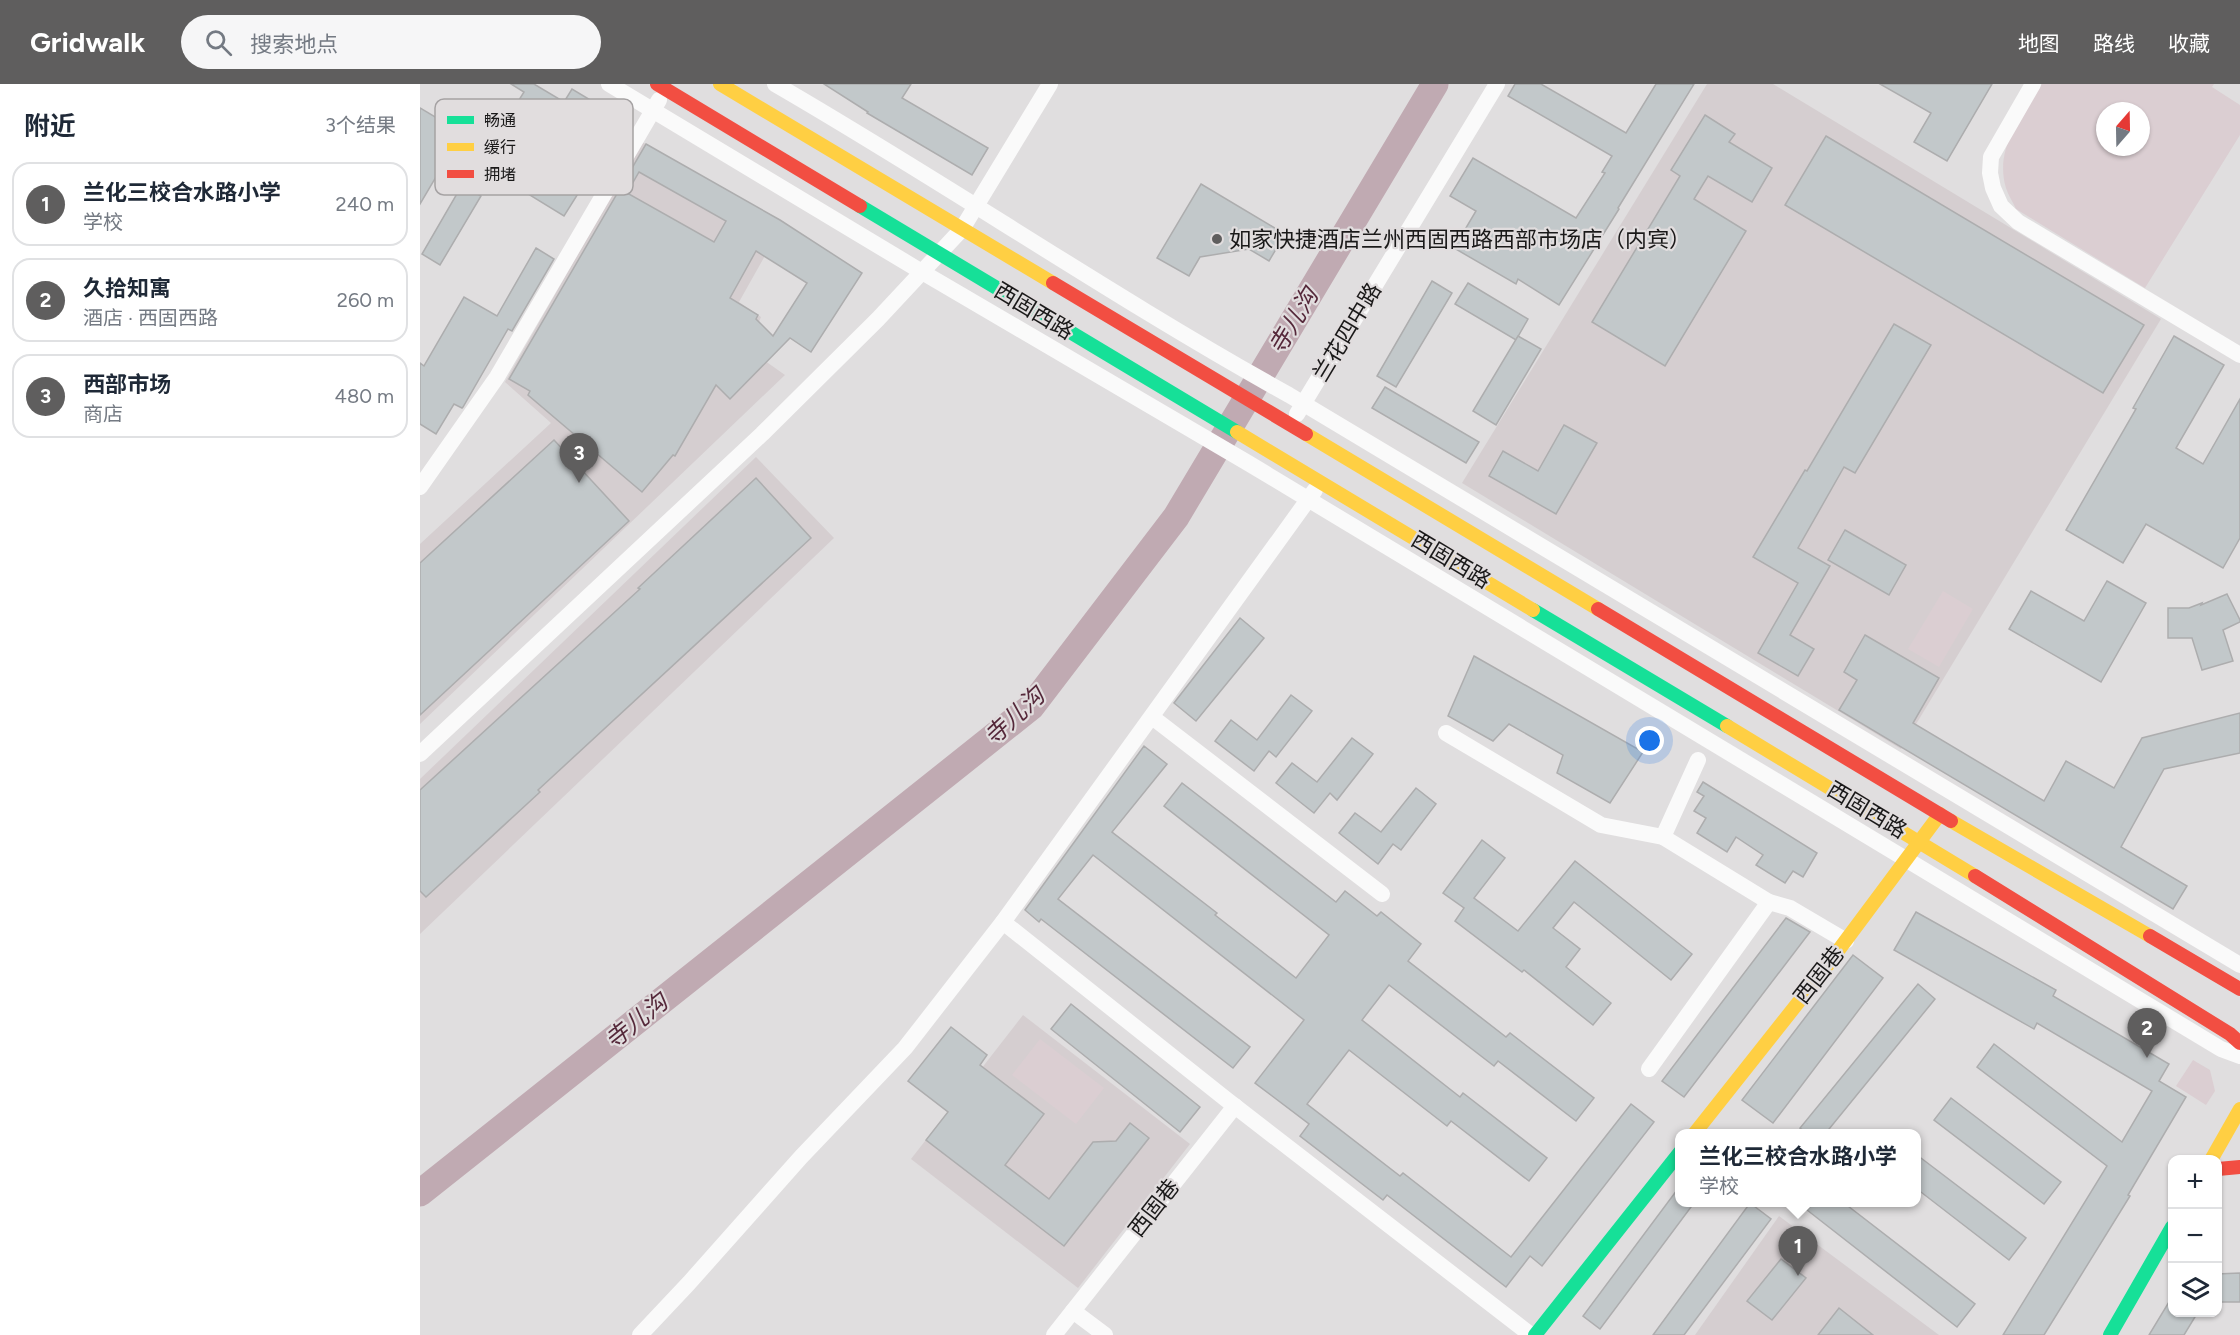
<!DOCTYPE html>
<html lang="zh">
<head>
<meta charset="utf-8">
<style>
  body { margin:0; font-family:Figtree,"Noto Sans SC",sans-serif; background:#f6f6f7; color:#1f2937 }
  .controls { position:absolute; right:18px; bottom:18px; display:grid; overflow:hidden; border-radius:12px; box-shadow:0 2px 4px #0004 }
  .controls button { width:54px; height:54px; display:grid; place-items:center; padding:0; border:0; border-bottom:2px solid #e0e1e3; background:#fff; color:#1f2937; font:30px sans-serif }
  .compass { position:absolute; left:1676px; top:18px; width:54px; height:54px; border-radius:50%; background:#fff; box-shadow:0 2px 4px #0004; rotate:20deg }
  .you { position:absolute; left:1230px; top:657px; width:21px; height:21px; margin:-15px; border:4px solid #fff; border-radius:50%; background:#1a73e8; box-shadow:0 0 0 9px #1a73e833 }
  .badge { display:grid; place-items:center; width:39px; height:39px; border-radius:50%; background:#5f5e5e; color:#fff; font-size:20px; font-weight:700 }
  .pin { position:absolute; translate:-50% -50px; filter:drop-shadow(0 2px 3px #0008) }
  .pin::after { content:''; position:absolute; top:32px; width:21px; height:18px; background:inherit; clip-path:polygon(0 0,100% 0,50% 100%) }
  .popup { position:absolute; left:1255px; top:1045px; width:246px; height:78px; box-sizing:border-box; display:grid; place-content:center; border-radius:12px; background:#fff; filter:drop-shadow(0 2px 4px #0005); font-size:20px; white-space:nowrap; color:#747a83 }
  .popup b { font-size:22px; color:#1f2937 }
  .popup::after { content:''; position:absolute; left:50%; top:100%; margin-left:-12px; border:12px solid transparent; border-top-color:#fff }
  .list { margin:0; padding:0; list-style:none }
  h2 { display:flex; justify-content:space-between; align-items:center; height:78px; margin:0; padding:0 24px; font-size:26px }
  h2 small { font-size:20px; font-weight:400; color:#747a83 }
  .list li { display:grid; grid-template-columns:39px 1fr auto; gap:18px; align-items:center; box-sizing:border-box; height:84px; margin:0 12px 12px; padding:0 12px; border:2px solid #e0e1e3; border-radius:18px }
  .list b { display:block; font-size:22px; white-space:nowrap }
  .list p { margin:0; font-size:20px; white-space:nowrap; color:#747a83 }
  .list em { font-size:20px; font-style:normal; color:#747a83 }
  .icon { flex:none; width:33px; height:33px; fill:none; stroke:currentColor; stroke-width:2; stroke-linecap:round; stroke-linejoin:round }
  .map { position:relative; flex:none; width:1820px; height:1251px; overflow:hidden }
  header { display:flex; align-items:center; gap:36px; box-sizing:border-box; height:84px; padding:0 30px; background:#5f5e5e; color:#fff }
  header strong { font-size:28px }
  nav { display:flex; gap:33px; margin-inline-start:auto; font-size:21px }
  .search { width:420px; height:54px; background:#f6f6f7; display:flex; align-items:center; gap:15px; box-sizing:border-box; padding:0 21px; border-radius:33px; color:#747a83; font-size:22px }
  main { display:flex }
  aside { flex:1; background:#fff }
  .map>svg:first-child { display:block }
</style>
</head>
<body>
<header>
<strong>Gridwalk</strong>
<div class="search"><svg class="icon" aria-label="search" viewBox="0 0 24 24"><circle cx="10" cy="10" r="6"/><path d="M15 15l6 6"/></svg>搜索地点</div>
<nav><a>地图</a><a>路线</a><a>收藏</a></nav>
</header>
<main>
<aside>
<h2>附近<small>3个结果</small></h2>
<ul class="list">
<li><span class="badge">1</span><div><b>兰化三校合水路小学</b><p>学校</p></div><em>240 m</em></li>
<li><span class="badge">2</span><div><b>久拾知寓</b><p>酒店 · 西固西路</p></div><em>260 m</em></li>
<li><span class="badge">3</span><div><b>西部市场</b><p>商店</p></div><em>480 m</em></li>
</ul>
</aside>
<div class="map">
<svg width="1820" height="1251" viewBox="0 0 1820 1251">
  <rect width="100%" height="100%" fill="#e0dedf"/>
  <g fill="#d5ced0">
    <polygon points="1287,0 1353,0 1741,235 1481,665 1042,399"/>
    <polygon points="222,58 364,138 319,218 341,233 328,265 365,291 0,640 0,460 131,339 85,298"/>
    <polygon points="336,373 414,454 0,850 0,695"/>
    <polygon points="603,931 770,1060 658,1204 491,1075"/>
    <polygon points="1359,1132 1519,1251 1275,1251"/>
  </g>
  <g fill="#dbced2" fill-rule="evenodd">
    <path d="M1622,0h172l-2,3 28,18v30l-95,153 -129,-79c-3,-7 -8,-14 -10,-21 -12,-40 16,-72 36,-104zM1685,27h36v36h-36z"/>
    <polygon points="1523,507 1553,525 1519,583 1488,565"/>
    <polygon points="620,955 684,1004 656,1040 592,991"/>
    <polygon points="1773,976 1790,986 1795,1007 1786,1021 1756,1002"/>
  </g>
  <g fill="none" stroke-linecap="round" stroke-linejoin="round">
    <polyline stroke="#c0aab2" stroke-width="27" points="0,1109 611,623 756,433 1015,0"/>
  </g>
  <g fill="#c2c8ca" stroke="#adadae" stroke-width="1.5" fill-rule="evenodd">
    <polygon points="91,0 114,0 144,18 152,5 197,32 198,65 184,89 152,69 164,49 120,22 94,64 161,105 144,132 61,81 67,71 66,69 104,8"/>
    <polygon points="404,0 491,0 482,14 568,64 552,91 447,29 448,28"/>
    <polygon points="1095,0 1121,0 1206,49 1236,0 1274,0 1198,124 1199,125 1139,221 1098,195 1096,200 1034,164 1056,127 1030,112 1053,74 1156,134 1185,89 1182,88 1192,72 1088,12"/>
    <polygon points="1460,0 1572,0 1527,77 1494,58 1511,29"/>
    <polygon points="0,24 42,49 0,120"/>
    <polygon points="1285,31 1315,50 1309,58 1352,84 1332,118 1288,92 1274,115 1326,147 1245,282 1172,238 1260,92 1251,86"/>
    <polygon points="1406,52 1724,241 1683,309 1365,121"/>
    <path d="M226,60l134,76 82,53 -51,79 -21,-14 -60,61 -14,-14 -41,71 -2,-1 -31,37 -114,-97 2,-4 -21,-12zM219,88l87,49 -12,21 -87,-49zM336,167l51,32 -34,53 -17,-17 2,-4 -28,-17z"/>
    <polygon points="781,100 865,150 849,177 829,165 780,173 769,192 737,174"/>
    <polygon points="42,101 61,112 20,181 2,170"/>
    <polygon points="116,164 134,175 92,247 88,245 43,323 42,324 34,320 16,350 0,340 0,279 4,282 44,213 77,232"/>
    <polygon points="1012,197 1032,209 976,303 957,292"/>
    <polygon points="1048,199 1108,235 1096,256 1035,220"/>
    <polygon points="1474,240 1511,261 1435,389 1424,383 1378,464 1410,482 1370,551 1394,565 1378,592 1338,569 1378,499 1333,473 1385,386 1387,387"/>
    <polygon points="1098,252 1121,265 1076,341 1053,327"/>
    <polygon points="1754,252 1804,281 1756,364 1783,380 1820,315 1820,454 1803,484 1726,440 1703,479 1646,446 1716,325 1713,324"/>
    <polygon points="965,303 1059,358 1046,379 952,324"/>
    <polygon points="1144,341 1177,359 1136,430 1069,392 1083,367 1118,387"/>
    <polygon points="134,356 209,437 0,631 0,479"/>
    <polygon points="336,394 391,454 118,706 120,708 6,813 0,807 0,706 220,505 218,504"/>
    <polygon points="1425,446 1486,481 1469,511 1408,476"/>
    <polygon points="1687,497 1726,519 1681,598 1589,545 1611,507 1664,537"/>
    <polygon points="1807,510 1820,536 1820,538 1803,546 1813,577 1782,586 1772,554 1748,554 1748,524 1769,524 1782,519 1781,521"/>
    <polygon points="820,534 844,554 776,637 754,619"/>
    <polygon points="1445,551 1519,594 1493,639 1624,717 1646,677 1694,704 1722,654 1820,629 1820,669 1744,685 1701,763 1767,802 1753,825 1419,626 1437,596 1424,588"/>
    <polygon points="1054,572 1223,668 1190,719 1137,689 1143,671 1089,640 1073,657 1028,632"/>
    <polygon points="871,611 892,627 856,673 849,667 834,687 795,657 811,636 837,656"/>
    <polygon points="932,654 953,670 917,716 910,709 894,729 856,699 872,679 897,698"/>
    <polygon points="724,662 747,680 692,748 797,829 795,831 876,894 909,851 744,722 762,699 916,818 925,807 957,832 961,828 1001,860 988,877 1086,953 1090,949 1174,1014 1156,1037 1078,977 1074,982 969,901 942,936 1040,1013 1043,1009 1127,1074 1109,1097 1031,1037 1027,1042 929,966 887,1020 980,1092 983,1089 1091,1173 1211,1020 1234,1038 1122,1182 1110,1172 1086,1203 967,1111 963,1116 880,1052 889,1040 835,999 884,936 673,771 638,815 830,963 813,984 621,835 619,838 605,826"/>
    <polygon points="1283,698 1397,769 1383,793 1373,787 1365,799 1336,781 1343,771 1316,753 1307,768 1277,749 1286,734 1274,727 1284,712 1277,708"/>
    <polygon points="996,704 1016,720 981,766 973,760 958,780 919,749 935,729 961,748"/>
    <polygon points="1062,756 1085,774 1054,814 1098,847 1155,777 1272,870 1251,896 1154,818 1133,844 1160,865 1146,883 1191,919 1173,941 1104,886 1102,888 1035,837 1044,824 1023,809"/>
    <polygon points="1496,828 1636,906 1633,912 1749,980 1739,997 1766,1013 1708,1111 1710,1112 1624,1251 1583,1251 1687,1082 1557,983 1574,960 1702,1058 1732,1007 1617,939 1614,945 1474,866"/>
    <polygon points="1366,834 1390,848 1264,1013 1242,997"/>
    <polygon points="1433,871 1463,894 1353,1039 1322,1016"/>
    <polygon points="1498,900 1515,915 1405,1050 1388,1050 1380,1044"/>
    <polygon points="651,920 780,1023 760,1048 631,945"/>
    <polygon points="531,943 567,971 560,981 624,1030 585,1081 629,1115 673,1058 696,1057 710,1039 729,1054 644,1162 506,1056 528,1028 488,997"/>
    <polygon points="1531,1014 1641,1098 1624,1120 1514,1036"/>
    <polygon points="1497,1071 1606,1154 1589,1176 1497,1105"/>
    <polygon points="1260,1102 1260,1119 1274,1119 1180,1245 1163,1232"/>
    <polygon points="1330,1119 1351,1135 1264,1251 1233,1251"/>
    <polygon points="1393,1119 1424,1119 1555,1220 1537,1243 1387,1126"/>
    <polygon points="1361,1175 1386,1194 1352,1236 1327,1217"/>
    <polygon points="1820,1189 1820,1218 1797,1218 1797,1190"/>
    <polygon points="1752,1213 1752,1228 1778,1228 1764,1251 1729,1251"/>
    <polygon points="1419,1224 1453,1251 1398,1251"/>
  </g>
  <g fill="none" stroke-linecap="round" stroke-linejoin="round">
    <g stroke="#fafafa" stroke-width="16">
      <polyline points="189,0 502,188 828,379 1801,965 1820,972"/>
      <path d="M355,0c173,100 339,214 514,311l951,570"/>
      <polyline points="1613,0 1571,73 1570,89 1573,104 1581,122 1598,138 1820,271"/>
      <polyline points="877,330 1077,0"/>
      <polyline points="0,403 77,293 239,16"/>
      <polyline points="732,633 962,810"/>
      <polyline points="1026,649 1181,741 1243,753 1278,676"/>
      <polyline points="0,670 342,350 458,235 542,145 630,0"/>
      <polyline points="1349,818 1370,824 1426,857"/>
      <polyline points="583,838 807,1016 1111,1251"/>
      <polyline points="1229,985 1349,818 1243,753"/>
      <polyline points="653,1227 685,1251"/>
      <polyline points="220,1251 269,1199 381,1073 485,964 583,838 895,406"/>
      <polyline points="634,1251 815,1022"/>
    </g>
    <g stroke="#16e098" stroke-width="14">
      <polyline points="440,122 817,348"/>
      <polyline points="1113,526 1307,642"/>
      <polyline points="1115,1251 1260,1068"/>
      <polyline points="1690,1251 1752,1143"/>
    </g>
    <g stroke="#ffcf43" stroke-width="14">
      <polyline points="300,0 633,199"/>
      <polyline points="817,348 1113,526"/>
      <polyline points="886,350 1178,525"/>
      <polyline points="1307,642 1555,792"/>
      <polyline points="1531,737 1730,852"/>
      <polyline points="1274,1050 1400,891 1520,730"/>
      <polyline points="1791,1076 1820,1025"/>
    </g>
    <g stroke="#f24e42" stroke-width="14">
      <polyline points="237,0 440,122"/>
      <polyline points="633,199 886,350"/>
      <polyline points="1178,525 1531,737"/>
      <polyline points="1555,792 1810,950 1820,959"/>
      <polyline points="1730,852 1820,905"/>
      <polyline points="1798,1085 1820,1083"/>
    </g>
  </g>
  <circle fill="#5f5e5e" stroke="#e1ddde" stroke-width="2" cx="797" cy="155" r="6"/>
  <g text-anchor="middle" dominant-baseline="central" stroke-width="4.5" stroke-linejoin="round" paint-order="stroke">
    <g font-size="22" fill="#1a1919" stroke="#e1ddde" text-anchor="start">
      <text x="809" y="155">如家快捷酒店兰州西固西路西部市场店（内宾）</text>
    </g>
    <g font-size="22" fill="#1a1919" stroke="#e1ddde">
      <text transform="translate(614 227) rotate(31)">西固西路</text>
      <text transform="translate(927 248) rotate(-59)">兰花四中路</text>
      <text transform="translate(1031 476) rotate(31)">西固西路</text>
      <text transform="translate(1447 726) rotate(31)">西固西路</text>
      <text transform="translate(1399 891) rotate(-52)">西固巷</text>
      <text transform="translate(734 1124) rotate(-52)">西固巷</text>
    </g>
    <g font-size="24" font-style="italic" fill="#55283a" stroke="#e1ddde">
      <text transform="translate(873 237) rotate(-59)">寺儿沟</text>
      <text transform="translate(594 632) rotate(-43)">寺儿沟</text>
      <text transform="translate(216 937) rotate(-39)">寺儿沟</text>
    </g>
  </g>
  <rect x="15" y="15" width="198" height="96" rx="9" fill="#e1ddde" stroke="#a5a2a3" stroke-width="1.5"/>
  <rect x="27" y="32" width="27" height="8" fill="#16e098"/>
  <rect x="27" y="59" width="27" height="8" fill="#ffcf43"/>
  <rect x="27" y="86" width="27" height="8" fill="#f24e42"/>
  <g font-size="16" fill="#1a1919">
    <text x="64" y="42">畅通</text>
    <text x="64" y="69">缓行</text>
    <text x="64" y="96">拥堵</text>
  </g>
</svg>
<div class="controls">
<button>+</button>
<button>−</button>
<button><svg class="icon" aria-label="layers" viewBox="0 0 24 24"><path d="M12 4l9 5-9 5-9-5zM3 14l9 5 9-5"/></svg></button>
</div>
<svg class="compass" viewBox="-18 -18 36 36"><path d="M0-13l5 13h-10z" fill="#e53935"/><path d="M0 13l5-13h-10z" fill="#747a83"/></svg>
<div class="you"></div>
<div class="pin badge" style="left:1378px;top:1192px">1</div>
<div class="popup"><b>兰化三校合水路小学</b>学校</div>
<div class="pin badge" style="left:1727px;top:974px">2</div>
<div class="pin badge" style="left:159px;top:399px">3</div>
</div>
</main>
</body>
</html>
